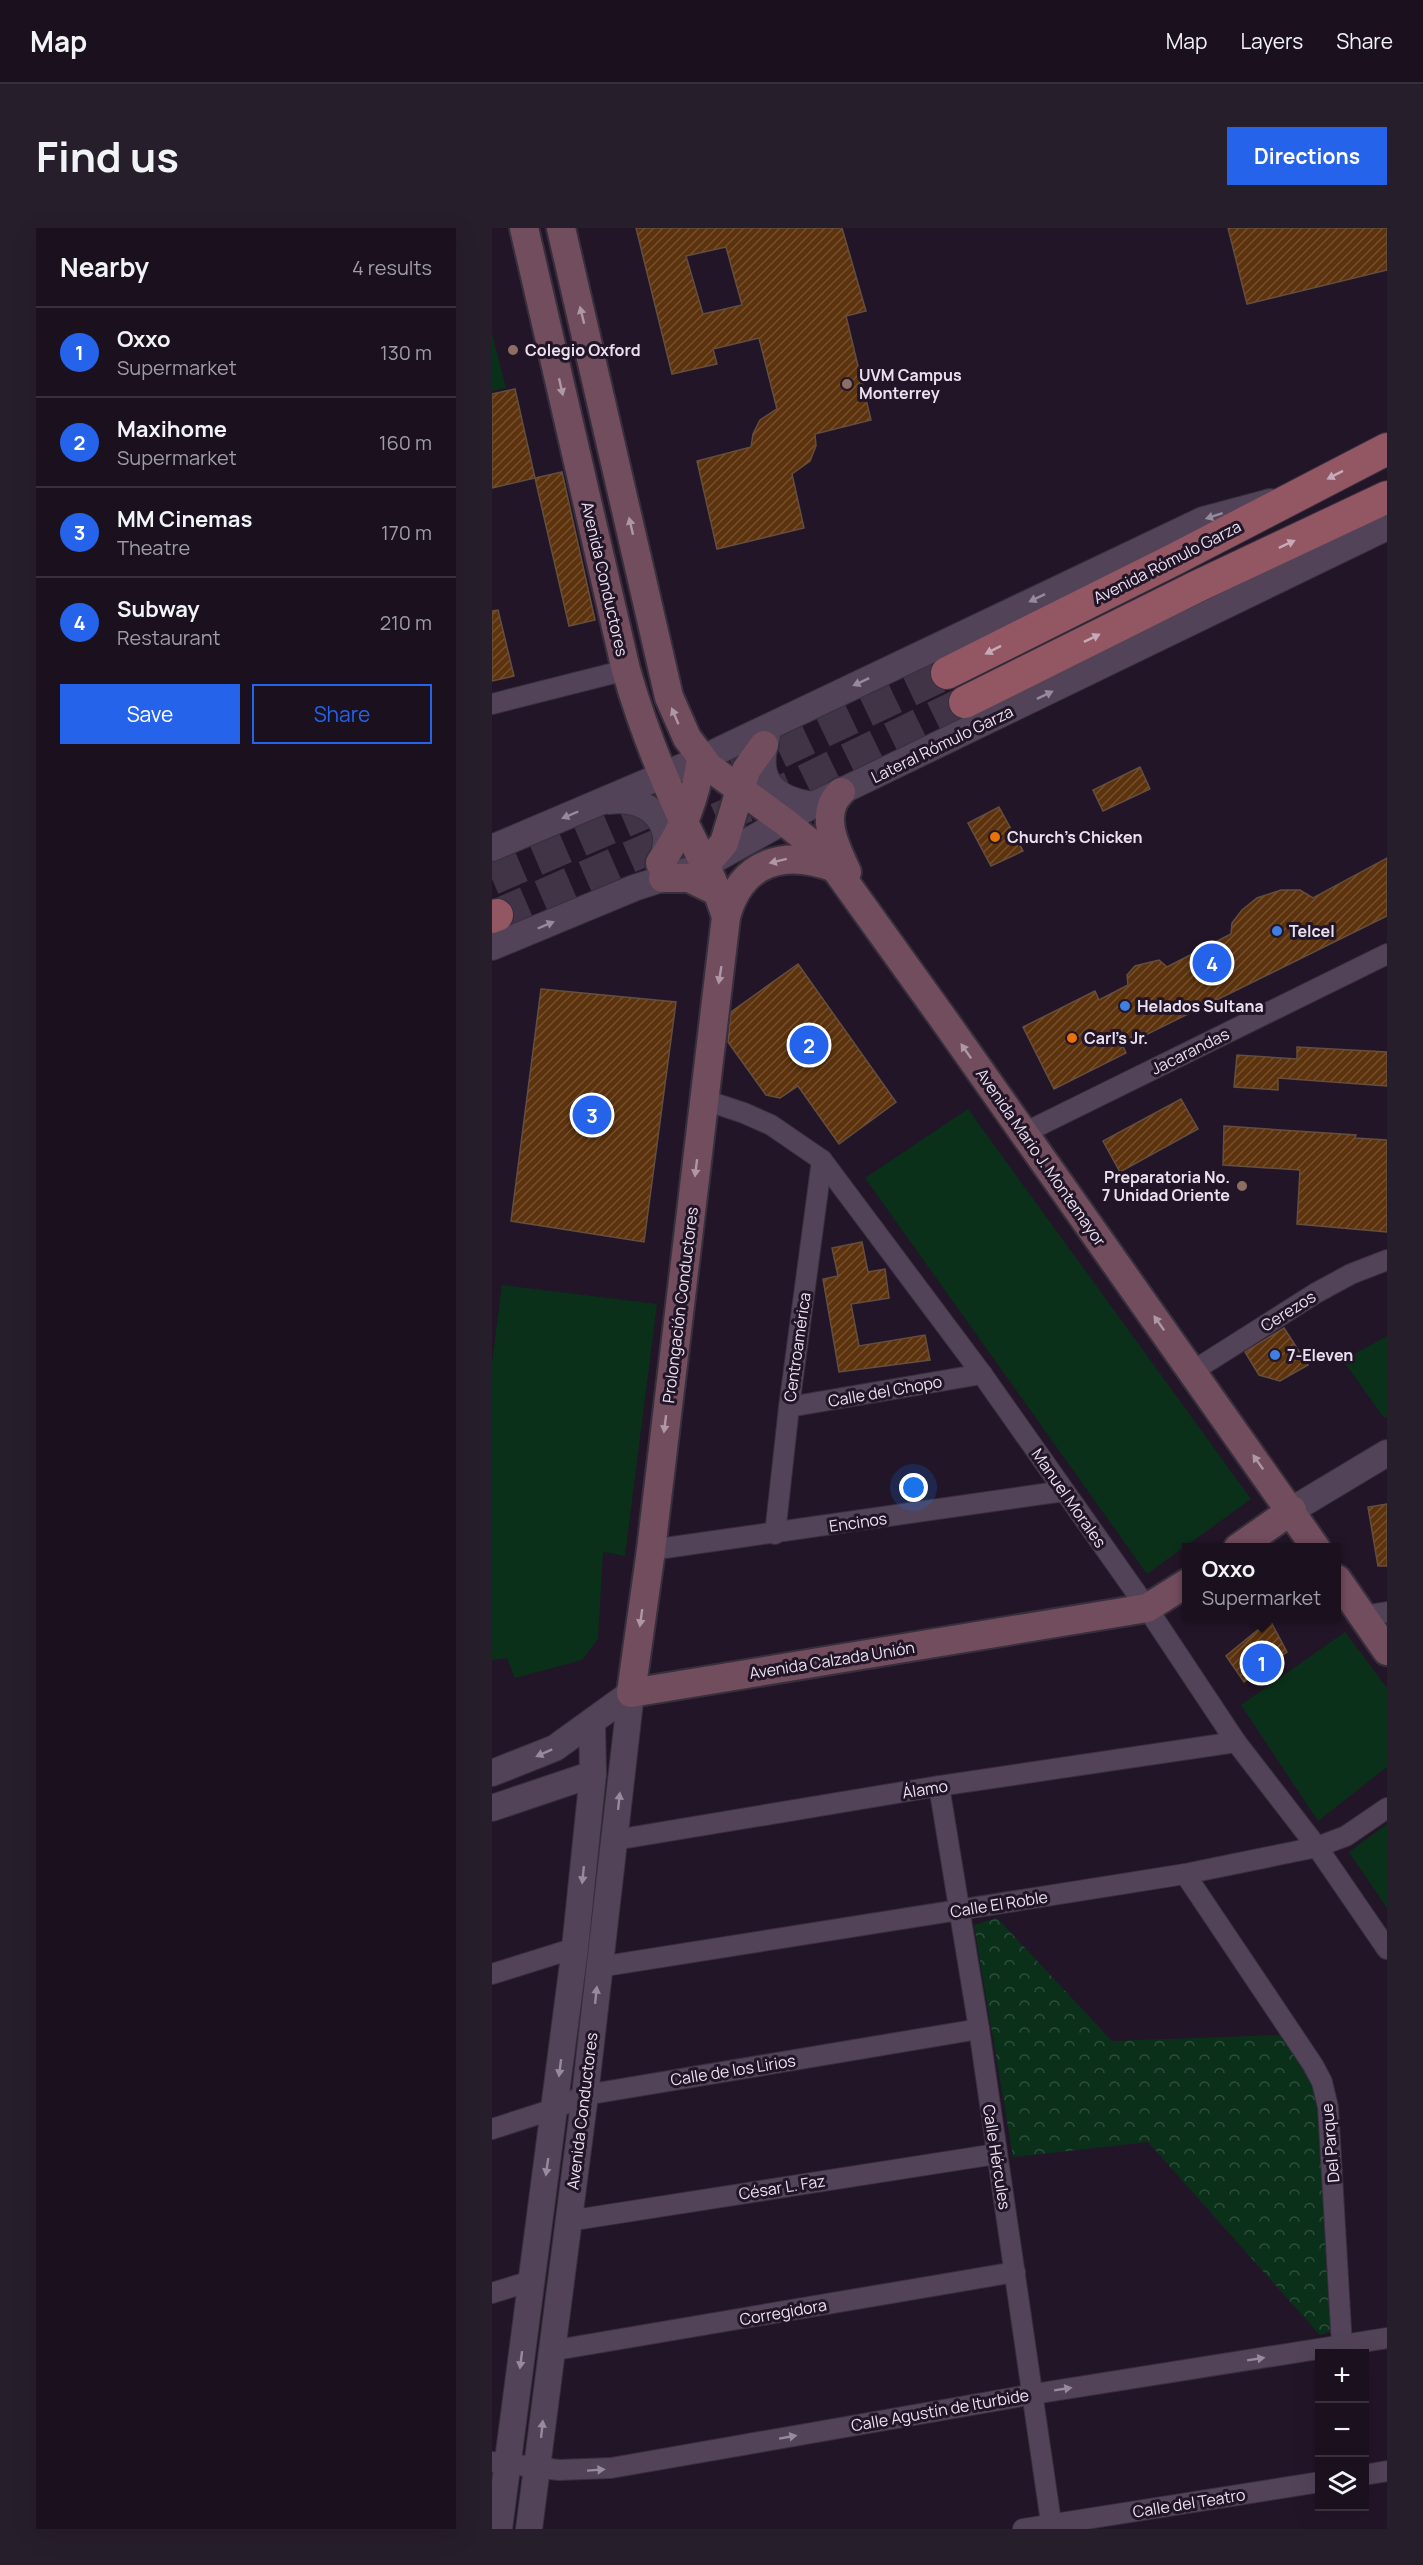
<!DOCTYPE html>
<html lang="en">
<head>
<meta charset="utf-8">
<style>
  body { margin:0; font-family:Manrope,sans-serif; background:#271e2b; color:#f1f3f6 }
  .controls { position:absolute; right:18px; bottom:18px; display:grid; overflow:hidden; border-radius:0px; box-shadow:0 6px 24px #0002 }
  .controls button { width:54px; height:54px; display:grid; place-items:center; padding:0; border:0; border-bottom:2px solid #38303c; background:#1a101e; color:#f1f3f6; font:30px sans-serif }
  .you { position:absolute; left:422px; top:1260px; width:21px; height:21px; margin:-15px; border:4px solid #fff; border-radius:50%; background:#1a73e8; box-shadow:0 0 0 9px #1a73e833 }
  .badge { display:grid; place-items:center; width:39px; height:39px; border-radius:50%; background:#2563eb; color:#fff; font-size:20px; font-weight:700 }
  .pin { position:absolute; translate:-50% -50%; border:3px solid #fff; box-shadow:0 2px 6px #0006 }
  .popup { position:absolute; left:690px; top:1315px; width:159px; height:78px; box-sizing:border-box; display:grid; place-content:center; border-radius:0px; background:#1a101e; filter:drop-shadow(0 2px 4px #0005); font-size:20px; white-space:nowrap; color:#9f9da4 }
  .popup b { font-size:22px; color:#f1f3f6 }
  .popup::after { content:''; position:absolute; left:50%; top:100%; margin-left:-12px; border:12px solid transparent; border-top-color:#1a101e }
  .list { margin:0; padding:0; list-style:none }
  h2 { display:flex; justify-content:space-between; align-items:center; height:78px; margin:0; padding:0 24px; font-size:26px }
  h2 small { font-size:20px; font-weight:400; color:#9f9da4 }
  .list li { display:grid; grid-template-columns:39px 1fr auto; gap:18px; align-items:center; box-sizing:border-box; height:90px; padding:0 24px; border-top:2px solid #38303c }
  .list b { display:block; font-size:22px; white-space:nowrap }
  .list p { margin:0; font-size:20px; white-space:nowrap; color:#9f9da4 }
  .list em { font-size:20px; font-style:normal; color:#9f9da4 }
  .actions { display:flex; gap:12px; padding:18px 24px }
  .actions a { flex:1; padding:14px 0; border:2px solid #2563eb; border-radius:0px; text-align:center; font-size:21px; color:#2563eb }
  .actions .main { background:#2563eb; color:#fff }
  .icon { flex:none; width:33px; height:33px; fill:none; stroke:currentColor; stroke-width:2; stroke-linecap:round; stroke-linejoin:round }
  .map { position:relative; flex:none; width:895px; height:2301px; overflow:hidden; border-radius:0px }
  header { display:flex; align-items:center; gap:36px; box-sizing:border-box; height:84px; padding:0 30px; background:#1a101e; border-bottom:2px solid #38303c }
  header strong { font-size:28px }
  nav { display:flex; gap:33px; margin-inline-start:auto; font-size:21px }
  .intro { display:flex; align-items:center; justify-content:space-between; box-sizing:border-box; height:144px; padding:0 36px }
  h1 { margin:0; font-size:42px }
  .button { padding:15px 27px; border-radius:0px; background:#2563eb; color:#fff; font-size:21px; font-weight:700 }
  main { display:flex; gap:36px; padding:0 36px }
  aside { flex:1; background:#1a101e; border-radius:0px; box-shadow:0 6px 24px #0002 }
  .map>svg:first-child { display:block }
</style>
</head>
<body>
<header>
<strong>Map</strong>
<nav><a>Map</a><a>Layers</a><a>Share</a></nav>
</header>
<div class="intro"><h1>Find us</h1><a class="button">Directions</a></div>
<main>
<aside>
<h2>Nearby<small>4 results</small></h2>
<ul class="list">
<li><span class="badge">1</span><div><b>Oxxo</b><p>Supermarket</p></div><em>130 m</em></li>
<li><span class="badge">2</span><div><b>Maxihome</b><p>Supermarket</p></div><em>160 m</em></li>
<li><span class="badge">3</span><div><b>MM Cinemas</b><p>Theatre</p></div><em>170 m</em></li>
<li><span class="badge">4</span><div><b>Subway</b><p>Restaurant</p></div><em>210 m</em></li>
</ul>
<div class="actions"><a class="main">Save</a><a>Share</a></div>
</aside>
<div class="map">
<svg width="895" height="2301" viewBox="0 0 895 2301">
  <defs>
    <pattern id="park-crowns" width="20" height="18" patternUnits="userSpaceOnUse" patternTransform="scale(1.5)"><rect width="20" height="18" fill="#0a301a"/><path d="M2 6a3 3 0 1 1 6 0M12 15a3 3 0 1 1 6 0" fill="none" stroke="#2e4e3c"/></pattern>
    <pattern id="building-hatch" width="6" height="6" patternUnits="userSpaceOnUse" patternTransform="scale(1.5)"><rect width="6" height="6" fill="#5c330d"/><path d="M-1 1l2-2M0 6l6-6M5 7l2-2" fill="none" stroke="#745031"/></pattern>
  </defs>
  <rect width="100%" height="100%" fill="#221528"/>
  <g fill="#0a301a">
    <polygon points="0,106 14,160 0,163"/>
    <polygon points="476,881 759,1271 655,1346 373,950"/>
    <polygon points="10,1057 165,1076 133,1328 111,1324 106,1411 90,1432 23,1450 15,1430 0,1432 0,1135"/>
    <polygon points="895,1108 895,1189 892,1190 851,1132"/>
    <polygon points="853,1404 895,1460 895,1539 826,1593 749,1477"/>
    <polygon points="895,1596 895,1680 857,1624"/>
  </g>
  <polygon fill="url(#park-crowns)" points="505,1690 620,1813 790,1807 818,1841 826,1879 838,2104 828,2107 656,1914 521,1929 482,1697"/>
  <g fill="url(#building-hatch)" stroke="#654e3d" stroke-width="1.5" fill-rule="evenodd">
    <path d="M144,0h206l24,83 -20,5 25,104 -56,14 1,12 -6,15 -18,13 12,54 -87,21 -20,-88 54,-14 2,-13 7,-14 17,-11 -18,-71 -46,11 4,15 -45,10zM234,19l16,58 -39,9 -17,-58z"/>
    <polygon points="736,0 895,0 895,42 755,76"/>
    <polygon points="23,161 43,250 0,260 0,166"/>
    <polygon points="70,244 103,392 77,398 43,250"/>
    <polygon points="6,382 22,448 0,453 0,383"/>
    <polygon points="648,539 658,561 611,583 601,562"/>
    <polygon points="507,579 531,623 499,638 476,595"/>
    <polygon points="895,630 895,688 631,818 634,825 562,861 531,799 603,763 607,772 636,757 635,747 643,738 667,732 675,739 739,706 740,695 750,682 765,670 789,662 808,662 821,670"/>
    <polygon points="306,736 404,874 347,916 306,858 288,870 274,867 236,814 239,784"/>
    <polygon points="49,761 184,774 152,1014 19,993"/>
    <polygon points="805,819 895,824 895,858 786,850 786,862 742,859 745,827 805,831"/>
    <polygon points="689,871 706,901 628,944 611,913"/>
    <polygon points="732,898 864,907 863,910 895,912 895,1004 805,996 808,942 731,937"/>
    <polygon points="370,1014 376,1044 393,1041 397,1070 359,1076 367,1118 433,1107 438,1132 347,1144 331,1051 346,1048 340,1020"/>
    <polygon points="792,1100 816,1137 788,1153 767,1147 753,1124"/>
    <polygon points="895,1276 895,1338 886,1338 876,1279"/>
    <polygon points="778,1392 795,1424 752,1454 734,1428"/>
  </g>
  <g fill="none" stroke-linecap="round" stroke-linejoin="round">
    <g stroke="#403446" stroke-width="32" stroke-dasharray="32 16" stroke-linecap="butt">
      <polyline points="244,545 455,445"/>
      <polyline points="0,651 185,571"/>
      <polyline points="5,687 303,557 473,474"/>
    </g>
    <g stroke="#382f3d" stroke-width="22">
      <g id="minor">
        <polyline points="0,476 134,442"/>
        <polyline points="213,872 252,885 279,897 330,932 490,1146 655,1380 744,1514 825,1619 895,1721"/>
        <polyline points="532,905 895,726"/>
        <polyline points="701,1143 824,1065 859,1046 895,1032"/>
        <polyline points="297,1179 490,1146"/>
        <polyline points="283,1306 297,1179 330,932"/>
        <polyline points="159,1322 572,1263"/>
        <polyline points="870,1388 895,1384"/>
        <polyline points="447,1558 487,1801 560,2301"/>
        <polyline points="123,1612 447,1558 744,1514"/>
        <polyline points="693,1646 821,1837 830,1854 836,1879 850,2118"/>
        <polyline points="107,1739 693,1646 825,1619 854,1608 895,1580"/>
        <polyline points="0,1746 83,1720"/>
        <polyline points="0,1901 62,1881 93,1867 487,1801"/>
        <polyline points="76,1993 504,1926"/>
        <polyline points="0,2065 39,2053"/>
        <polyline points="58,2123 523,2044"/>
        <polyline points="0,2234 67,2242 119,2240 542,2166 895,2110"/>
        <polyline points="872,2247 895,2243"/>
        <polyline points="531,2301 828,2254"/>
      </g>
    </g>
    <g stroke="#382f3d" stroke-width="28">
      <g id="tertiary">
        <path d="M275,508c-13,43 4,63 46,69"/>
        <path d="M117,573c38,-6 71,23 51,62"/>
        <polyline points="0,620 209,531 711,292 778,274"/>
        <polyline points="0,719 142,660 213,637 321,577 895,299"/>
        <polyline points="800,1282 895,1225"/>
        <polyline points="0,1545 63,1520 139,1465"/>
        <polyline points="0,1580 101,1546"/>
        <polyline points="7,2301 83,1720 101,1546 100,1494"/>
        <polyline points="37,2301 93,1867 139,1465"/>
      </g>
    </g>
    <g stroke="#382f3d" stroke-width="32">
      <g id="secondary">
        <path d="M32,0l102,442c15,52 34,101 57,150 15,32 33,63 43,97l-75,633 -20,143 516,-85 40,-25"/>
        <polyline points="69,0 177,469 195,510 217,539 293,594 320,616 343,640 455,796 824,1320"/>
        <path d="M349,564c-23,22 -5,56 6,80"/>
        <path d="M168,635c23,-32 36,-65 41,-104"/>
        <polyline points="213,637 232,615 254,542 272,517"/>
        <polyline points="171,650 197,650 226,664"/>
        <path d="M234,689c15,-56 58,-68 109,-49"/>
        <polyline points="746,1320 800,1282"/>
        <polyline points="845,1351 895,1423"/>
      </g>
    </g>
    <g stroke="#382f3d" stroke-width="34">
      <g id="primary">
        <polyline points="455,445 683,331 895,221"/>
        <polyline points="473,474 706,358 895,269"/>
        <polyline points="0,689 5,687"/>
      </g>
    </g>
    <use href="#minor" stroke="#524359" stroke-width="20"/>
    <use href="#tertiary" stroke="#524359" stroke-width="26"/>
    <use href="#secondary" stroke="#724d5e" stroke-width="28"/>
    <use href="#primary" stroke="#925763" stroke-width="32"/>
  </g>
  <defs><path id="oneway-solid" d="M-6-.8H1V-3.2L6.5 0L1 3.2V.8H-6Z" transform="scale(1.5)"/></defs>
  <g fill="#ae97a6">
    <use href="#oneway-solid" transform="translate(90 87) rotate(-104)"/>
    <use href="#oneway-solid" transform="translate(69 159) rotate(77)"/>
    <use href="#oneway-solid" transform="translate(139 298) rotate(-103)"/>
    <use href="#oneway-solid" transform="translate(183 488) rotate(-113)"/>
    <use href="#oneway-solid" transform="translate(286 633) rotate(166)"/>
    <use href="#oneway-solid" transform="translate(228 747) rotate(99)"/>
    <use href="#oneway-solid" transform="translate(474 823) rotate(-125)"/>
    <use href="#oneway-solid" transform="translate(204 940) rotate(97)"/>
    <use href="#oneway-solid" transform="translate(667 1095) rotate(-125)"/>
    <use href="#oneway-solid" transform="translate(173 1196) rotate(97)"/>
    <use href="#oneway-solid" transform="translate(766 1234) rotate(-125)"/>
    <use href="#oneway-solid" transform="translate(149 1390) rotate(98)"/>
  </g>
  <g fill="#c7aab7">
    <use href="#oneway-solid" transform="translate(843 247) rotate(153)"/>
    <use href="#oneway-solid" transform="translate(795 316) rotate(-25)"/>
    <use href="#oneway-solid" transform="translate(600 410) rotate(-26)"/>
    <use href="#oneway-solid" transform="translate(501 422) rotate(153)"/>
  </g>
  <g fill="#968a9c">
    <use href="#oneway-solid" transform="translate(722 288) rotate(162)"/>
    <use href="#oneway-solid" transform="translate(545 370) rotate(154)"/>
    <use href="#oneway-solid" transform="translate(369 454) rotate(155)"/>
    <use href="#oneway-solid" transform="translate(553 467) rotate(-26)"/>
    <use href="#oneway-solid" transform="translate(78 587) rotate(157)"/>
    <use href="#oneway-solid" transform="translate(54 697) rotate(-23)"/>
    <use href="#oneway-solid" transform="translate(52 1525) rotate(156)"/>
    <use href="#oneway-solid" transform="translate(127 1573) rotate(-84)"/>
    <use href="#oneway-solid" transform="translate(91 1647) rotate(96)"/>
    <use href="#oneway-solid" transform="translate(104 1767) rotate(-84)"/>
    <use href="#oneway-solid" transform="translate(68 1840) rotate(97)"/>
    <use href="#oneway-solid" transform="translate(55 1939) rotate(98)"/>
    <use href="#oneway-solid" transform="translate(764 2131) rotate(-9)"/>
    <use href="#oneway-solid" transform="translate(29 2132) rotate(97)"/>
    <use href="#oneway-solid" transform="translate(571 2161) rotate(-9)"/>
    <use href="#oneway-solid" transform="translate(50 2201) rotate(-84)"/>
    <use href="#oneway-solid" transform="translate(296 2209) rotate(-10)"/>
    <use href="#oneway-solid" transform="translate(104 2242) rotate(-4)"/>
  </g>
  <g fill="#8d6e63" stroke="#221528" stroke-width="2">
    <circle cx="21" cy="122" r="6"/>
    <circle cx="355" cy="156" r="6"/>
    <circle cx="750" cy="958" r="6"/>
  </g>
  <g fill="#e8710a" stroke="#221528" stroke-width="2">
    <circle cx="503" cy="609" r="6"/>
    <circle cx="580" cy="810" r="6"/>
  </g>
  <g fill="#3f7fe0" stroke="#221528" stroke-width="2">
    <circle cx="785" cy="703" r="6"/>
    <circle cx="633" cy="778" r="6"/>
    <circle cx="783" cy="1127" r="6"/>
  </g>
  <g text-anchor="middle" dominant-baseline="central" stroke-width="6" stroke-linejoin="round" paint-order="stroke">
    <g font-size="16" font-weight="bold" fill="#eae1ef" stroke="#221528" text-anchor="start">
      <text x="33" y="122">Colegio Oxford</text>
      <text x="367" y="147">UVM Campus<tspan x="367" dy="18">Monterrey</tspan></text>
      <text x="515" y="609">Church's Chicken</text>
      <text x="797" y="703">Telcel</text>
      <text x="645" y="778">Helados Sultana</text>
      <text x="592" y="810">Carl's Jr.</text>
      <text x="738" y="949" text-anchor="end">Preparatoria No.<tspan x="738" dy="18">7 Unidad Oriente</tspan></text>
      <text x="795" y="1127">7-Eleven</text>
    </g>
    <g font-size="16" fill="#eae1ef" stroke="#221528">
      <text transform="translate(675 334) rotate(-27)">Avenida Rómulo Garza</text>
      <text transform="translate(113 351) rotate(77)">Avenida Conductores</text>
      <text transform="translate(450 516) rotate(-26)">Lateral Rómulo Garza</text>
      <text transform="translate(698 823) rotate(-26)">Jacarandas</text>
      <text transform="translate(549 929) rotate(55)">Avenida Mario J. Montemayor</text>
      <text transform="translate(188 1077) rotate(-83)">Prolongación Conductores</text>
      <text transform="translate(796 1083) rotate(-32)">Cerezos</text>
      <text transform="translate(305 1119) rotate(-82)">Centroamérica</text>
      <text transform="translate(393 1163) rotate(-10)">Calle del Chopo</text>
      <text transform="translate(577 1270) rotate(55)">Manuel Morales</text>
      <text transform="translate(366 1294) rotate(-8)">Encinos</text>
      <text transform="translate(340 1432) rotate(-9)">Avenida Calzada Unión</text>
      <text transform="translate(433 1561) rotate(-9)">Álamo</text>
      <text transform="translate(507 1676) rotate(-9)">Calle El Roble</text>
      <text transform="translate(241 1842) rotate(-9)">Calle de los Lirios</text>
      <text transform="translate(90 1883) rotate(-83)">Avenida Conductores</text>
      <text transform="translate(838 1915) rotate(-95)">Del Parque</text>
      <text transform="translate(505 1929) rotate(81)">Calle Hércules</text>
      <text transform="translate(290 1959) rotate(-9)">César L. Faz</text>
      <text transform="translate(291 2084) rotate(-10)">Corregidora</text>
      <text transform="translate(448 2182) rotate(-10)">Calle Agustín de Iturbide</text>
      <text transform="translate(697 2275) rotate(-9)">Calle del Teatro</text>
    </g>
  </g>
</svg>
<div class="controls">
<button>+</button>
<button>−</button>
<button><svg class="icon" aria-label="layers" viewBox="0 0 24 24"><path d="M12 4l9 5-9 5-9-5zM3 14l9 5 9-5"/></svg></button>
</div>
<div class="you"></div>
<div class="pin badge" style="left:770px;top:1435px">1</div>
<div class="popup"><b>Oxxo</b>Supermarket</div>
<div class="pin badge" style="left:317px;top:817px">2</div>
<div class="pin badge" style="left:100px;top:887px">3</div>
<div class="pin badge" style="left:720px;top:735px">4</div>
</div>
</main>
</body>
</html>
